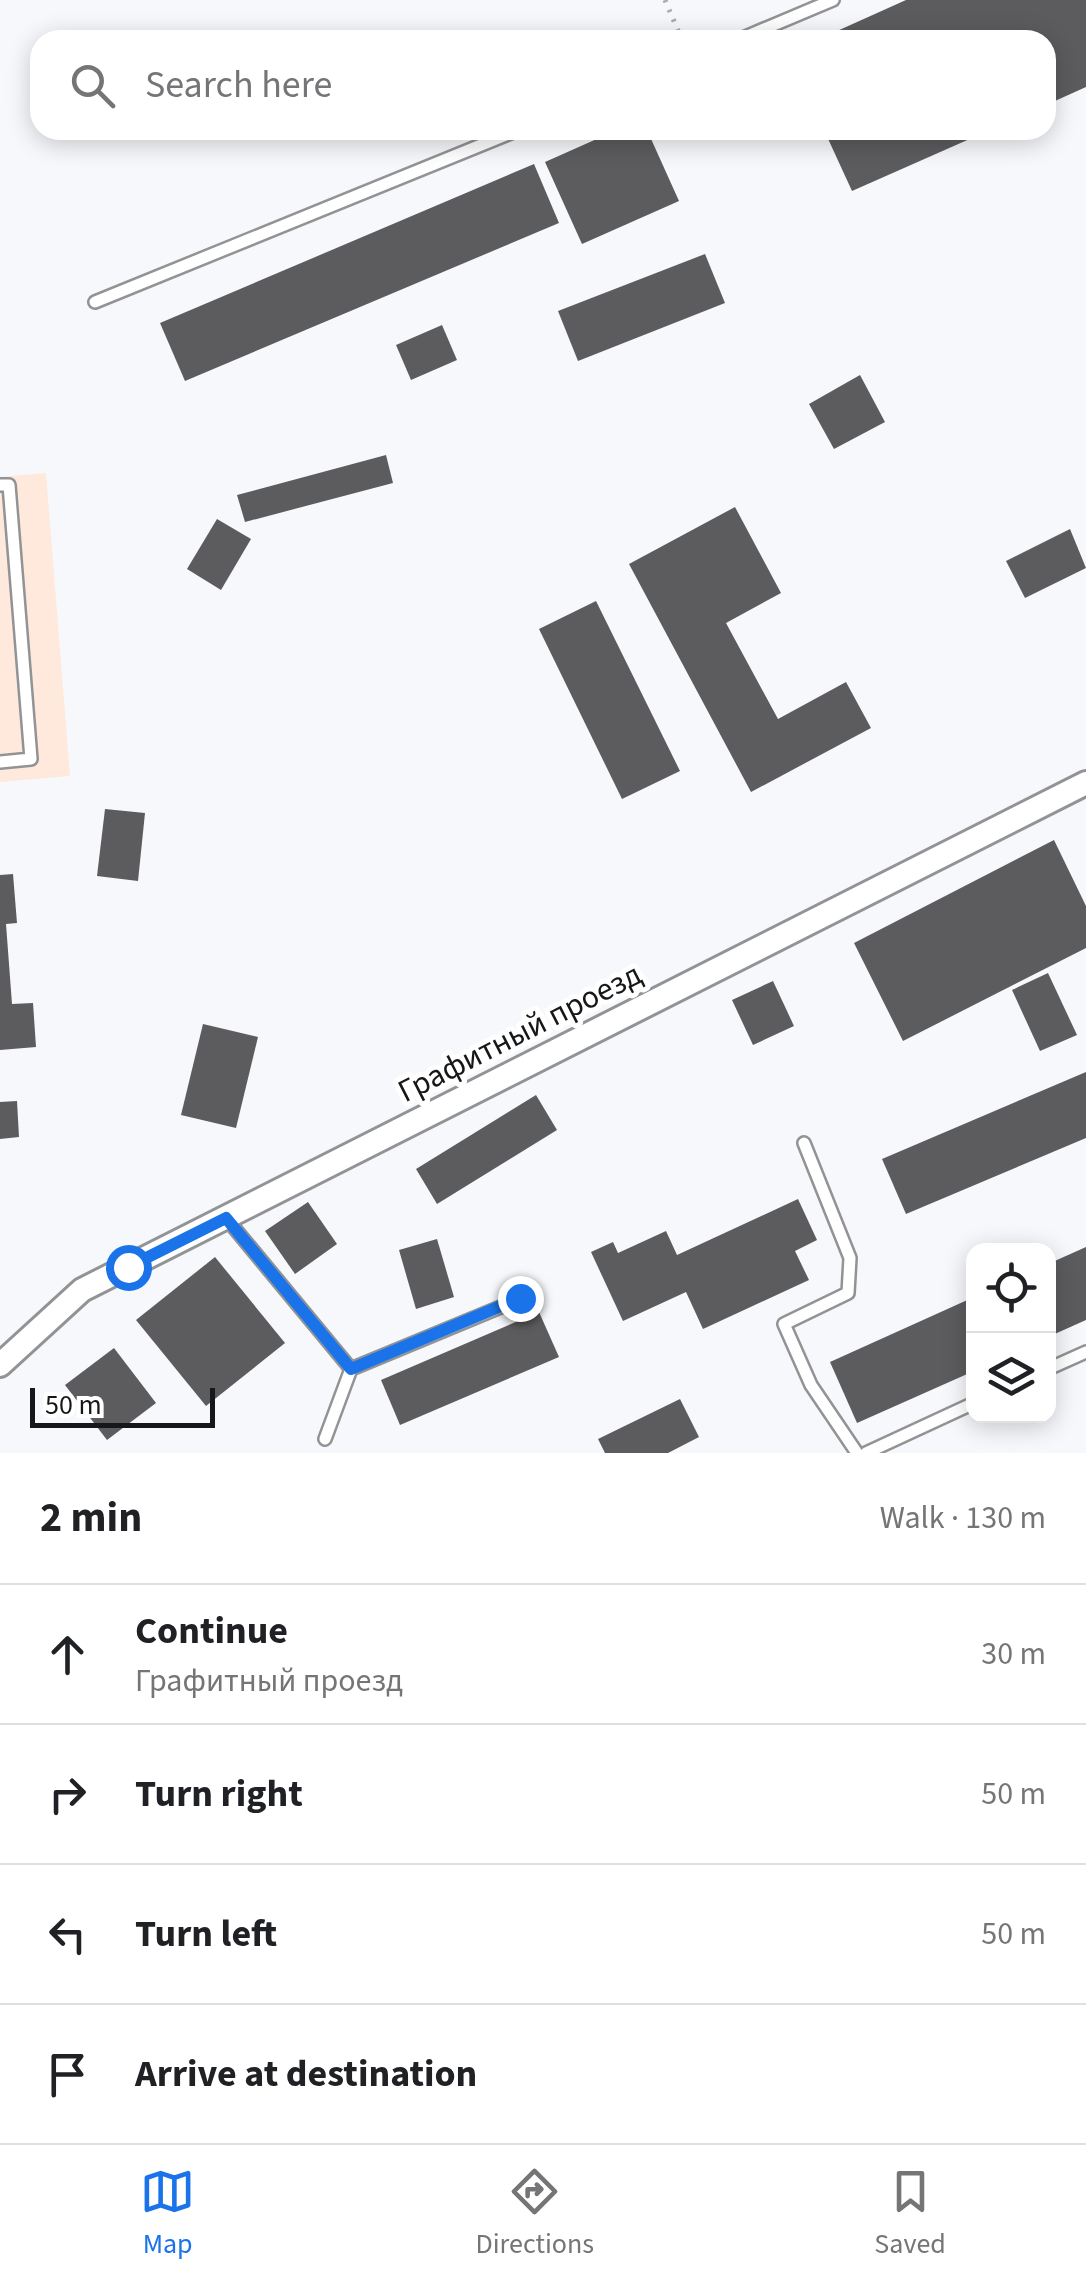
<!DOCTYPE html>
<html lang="en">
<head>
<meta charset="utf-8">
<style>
  body { margin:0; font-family:"Source Sans 3",sans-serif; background:#f6f6f6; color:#202124 }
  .controls { position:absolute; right:30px; bottom:30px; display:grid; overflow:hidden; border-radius:20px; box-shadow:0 5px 25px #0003 }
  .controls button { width:90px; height:90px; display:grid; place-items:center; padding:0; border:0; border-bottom:2px solid #e0e0e0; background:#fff; color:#202124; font:50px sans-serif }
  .scale { position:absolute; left:30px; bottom:25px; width:185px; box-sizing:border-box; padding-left:10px; border:5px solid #161718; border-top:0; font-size:28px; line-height:35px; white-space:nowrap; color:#161718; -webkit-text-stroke:8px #fff; paint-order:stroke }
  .stop { position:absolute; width:30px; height:30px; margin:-22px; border:8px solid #1a73e8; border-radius:50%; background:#fff }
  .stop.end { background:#1a73e8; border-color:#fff; box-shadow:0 2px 10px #0008 }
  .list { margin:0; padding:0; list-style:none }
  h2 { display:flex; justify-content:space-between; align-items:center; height:130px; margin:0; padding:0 40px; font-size:42px }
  h2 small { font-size:32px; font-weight:400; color:#757577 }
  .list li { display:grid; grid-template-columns:65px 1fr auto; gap:30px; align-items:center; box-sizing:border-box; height:140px; padding:0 40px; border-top:2px solid #e0e0e0 }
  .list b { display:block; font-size:38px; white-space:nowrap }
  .list p { margin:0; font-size:32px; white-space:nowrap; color:#757577 }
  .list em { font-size:32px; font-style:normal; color:#757577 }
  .icon { flex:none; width:55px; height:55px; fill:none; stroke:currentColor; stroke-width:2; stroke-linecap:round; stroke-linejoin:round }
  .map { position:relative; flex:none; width:1086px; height:1453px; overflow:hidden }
  .search { position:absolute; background:#fff; box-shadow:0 5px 25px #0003; left:30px; right:30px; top:30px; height:110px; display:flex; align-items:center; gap:25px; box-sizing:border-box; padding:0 35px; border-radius:30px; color:#757577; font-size:38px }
  .sheet { height:690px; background:#fff }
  nav { display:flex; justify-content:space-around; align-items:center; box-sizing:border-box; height:140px; border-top:2px solid #e0e0e0; background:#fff; font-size:28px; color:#757577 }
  nav a { display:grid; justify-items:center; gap:5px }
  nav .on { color:#1a73e8 }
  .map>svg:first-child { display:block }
</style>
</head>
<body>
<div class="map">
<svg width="1086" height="1453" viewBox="0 0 1086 1453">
  <rect width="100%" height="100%" fill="#f7f8fb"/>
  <polygon fill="#ffe9dc" points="46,473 70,776 0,782 0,477"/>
  <g fill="#5c5c5f">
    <polygon points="906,0 1086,0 1086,87 1046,105 1046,40 817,40"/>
    <polygon points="617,130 647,130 679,201 582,244 545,162"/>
    <polygon points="824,130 990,130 852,191"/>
    <polygon points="534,164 559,223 185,381 160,323"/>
    <polygon points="705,254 725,303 578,361 558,311"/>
    <polygon points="442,325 457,360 411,380 396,345"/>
    <polygon points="860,375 885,422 834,449 809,404"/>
    <polygon points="386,455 393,483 245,522 237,495"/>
    <polygon points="735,507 781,593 726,623 778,719 846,682 871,728 751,792 629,564"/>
    <polygon points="217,519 251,539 221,590 187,569"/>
    <polygon points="1070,529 1086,568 1025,598 1006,561"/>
    <polygon points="596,601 680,771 622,799 539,629"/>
    <polygon points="105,809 145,813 138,881 97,876"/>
    <polygon points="1054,840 1086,906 1086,948 903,1041 854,943"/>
    <polygon points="13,874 17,923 6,924 12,1004 33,1003 36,1047 0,1050 0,875"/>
    <polygon points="1048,973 1077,1035 1040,1051 1012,990"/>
    <polygon points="773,981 794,1026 753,1045 732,1000"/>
    <polygon points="203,1024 258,1037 236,1128 181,1115"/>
    <polygon points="1086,1072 1086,1138 906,1214 882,1159"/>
    <polygon points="536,1095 557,1130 437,1204 416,1169"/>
    <polygon points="17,1101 19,1137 0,1139 0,1102"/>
    <polygon points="798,1199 817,1240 795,1251 809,1280 703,1329 686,1292 623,1321 591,1252 613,1242 618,1253 666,1231 677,1255"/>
    <polygon points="308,1202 337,1244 295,1274 265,1231"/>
    <polygon points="437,1239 454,1297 416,1309 399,1250"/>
    <polygon points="1086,1247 1086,1320 1048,1337 1048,1264"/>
    <polygon points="215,1257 285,1343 206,1406 136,1320"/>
    <polygon points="974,1297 974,1371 857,1423 830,1362"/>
    <polygon points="539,1312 559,1357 400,1425 381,1380"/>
    <polygon points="114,1348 156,1403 107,1440 65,1385"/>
    <polygon points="680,1399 699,1437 668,1453 605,1453 598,1439"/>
  </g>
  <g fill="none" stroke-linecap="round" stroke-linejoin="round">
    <g stroke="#929395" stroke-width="16">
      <g id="lane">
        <polyline points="738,40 833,0"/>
        <polyline points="95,302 518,130"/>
        <polyline points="0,485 9,485 31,759 0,762"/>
        <polyline points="804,1143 850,1258 848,1293 784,1324 811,1385 857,1453"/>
        <polyline points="226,1218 351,1369"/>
        <polyline points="1048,1369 1086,1352"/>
        <polyline points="325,1439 351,1369 520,1299"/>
        <polyline points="866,1453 974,1403"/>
      </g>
    </g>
    <g stroke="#929395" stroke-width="28">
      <polyline id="street" points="0,1365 82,1290 1086,783"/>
    </g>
    <polyline stroke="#aaabad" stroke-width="5" stroke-dasharray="2.5 8" stroke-linecap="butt" points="665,0 682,40"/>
    <use href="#lane" stroke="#fff" stroke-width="11"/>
    <use href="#street" stroke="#fff" stroke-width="22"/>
  </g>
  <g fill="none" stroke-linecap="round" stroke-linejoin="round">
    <polyline stroke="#1a73e8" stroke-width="12" points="128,1267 226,1218 351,1369 520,1298"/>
  </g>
  <g text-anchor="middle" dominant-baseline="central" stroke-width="10" stroke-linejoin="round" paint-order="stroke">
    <g font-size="32" fill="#161718" stroke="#fff">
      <text transform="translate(520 1033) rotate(-27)">Графитный проезд</text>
    </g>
  </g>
</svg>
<div class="controls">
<button><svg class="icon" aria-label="locate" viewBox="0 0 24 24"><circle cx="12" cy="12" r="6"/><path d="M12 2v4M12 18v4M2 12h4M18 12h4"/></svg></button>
<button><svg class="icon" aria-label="layers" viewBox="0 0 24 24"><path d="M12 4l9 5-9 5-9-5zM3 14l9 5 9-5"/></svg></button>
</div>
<div class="scale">50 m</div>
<div class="stop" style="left:128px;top:1267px"></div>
<div class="stop end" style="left:520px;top:1298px"></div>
<div class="search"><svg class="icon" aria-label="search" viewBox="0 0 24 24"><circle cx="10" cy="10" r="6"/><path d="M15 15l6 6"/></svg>Search here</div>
</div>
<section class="sheet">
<h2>2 min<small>Walk · 130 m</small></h2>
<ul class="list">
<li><svg class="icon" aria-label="ahead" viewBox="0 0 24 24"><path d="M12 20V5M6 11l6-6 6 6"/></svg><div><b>Continue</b><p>Графитный проезд</p></div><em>30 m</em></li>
<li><svg class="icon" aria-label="right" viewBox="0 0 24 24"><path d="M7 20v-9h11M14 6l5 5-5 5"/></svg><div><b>Turn right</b></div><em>50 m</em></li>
<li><svg class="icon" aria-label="left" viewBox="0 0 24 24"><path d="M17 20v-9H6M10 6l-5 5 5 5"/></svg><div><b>Turn left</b></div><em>50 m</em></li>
<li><svg class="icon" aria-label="arrive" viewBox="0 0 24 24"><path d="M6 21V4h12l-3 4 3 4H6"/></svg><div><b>Arrive at destination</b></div></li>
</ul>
</section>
<nav>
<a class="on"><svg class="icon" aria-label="map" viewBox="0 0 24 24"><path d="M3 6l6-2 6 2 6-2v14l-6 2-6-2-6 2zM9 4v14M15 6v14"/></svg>Map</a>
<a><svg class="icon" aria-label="directions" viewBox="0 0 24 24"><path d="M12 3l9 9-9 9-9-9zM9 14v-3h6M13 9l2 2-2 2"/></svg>Directions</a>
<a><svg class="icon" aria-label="saved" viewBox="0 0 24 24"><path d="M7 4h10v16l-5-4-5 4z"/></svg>Saved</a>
</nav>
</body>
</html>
